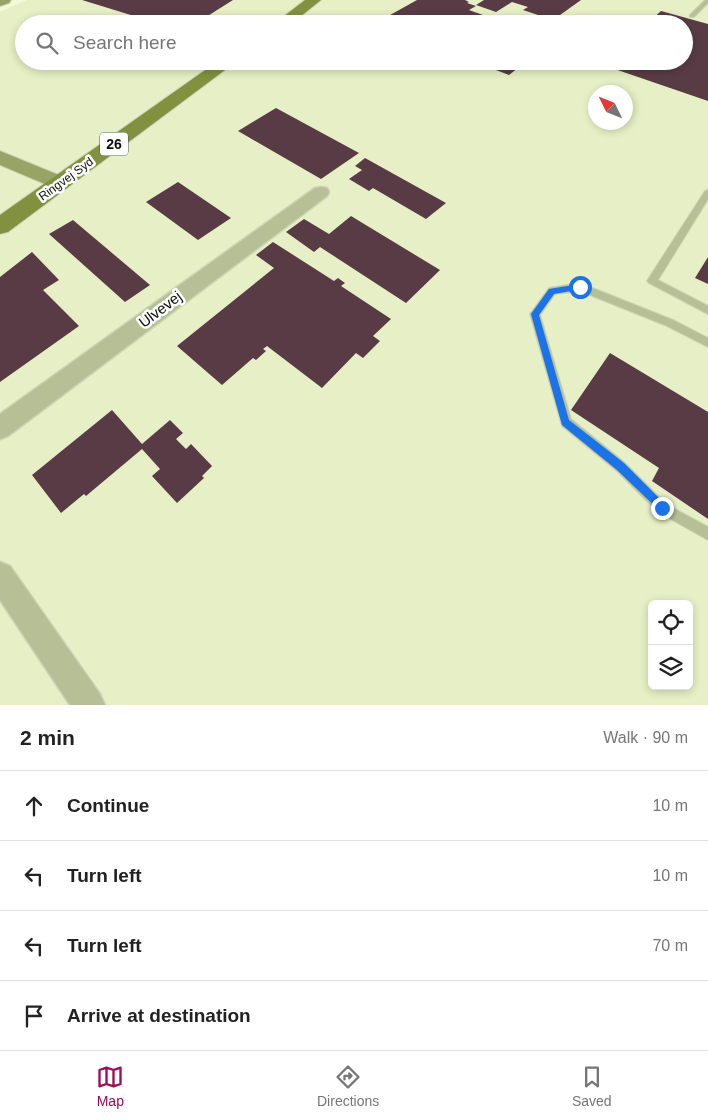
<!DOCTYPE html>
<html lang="en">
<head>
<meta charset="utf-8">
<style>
  body { margin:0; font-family:Helvetica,sans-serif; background:#f6f6f6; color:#222 }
  .controls { position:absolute; right:15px; bottom:15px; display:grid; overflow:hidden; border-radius:8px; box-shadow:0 2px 8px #0003 }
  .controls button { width:45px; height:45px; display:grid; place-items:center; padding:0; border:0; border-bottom:1px solid #e0e0e0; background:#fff; color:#222; font:25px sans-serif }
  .compass { position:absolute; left:588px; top:85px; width:45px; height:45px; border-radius:50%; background:#fff; box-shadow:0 2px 8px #0003; rotate:313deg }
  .stop { position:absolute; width:15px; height:15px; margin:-11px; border:4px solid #1a73e8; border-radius:50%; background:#fff }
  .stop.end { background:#1a73e8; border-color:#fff; box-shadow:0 1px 5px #0008 }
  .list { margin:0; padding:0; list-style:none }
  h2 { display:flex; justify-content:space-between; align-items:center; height:65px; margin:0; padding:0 20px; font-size:21px }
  h2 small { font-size:16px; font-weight:400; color:#767676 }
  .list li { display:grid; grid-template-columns:32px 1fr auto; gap:15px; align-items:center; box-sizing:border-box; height:70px; padding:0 20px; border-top:1px solid #e0e0e0 }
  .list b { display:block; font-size:19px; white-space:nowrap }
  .list em { font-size:16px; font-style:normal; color:#767676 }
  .icon { flex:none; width:28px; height:28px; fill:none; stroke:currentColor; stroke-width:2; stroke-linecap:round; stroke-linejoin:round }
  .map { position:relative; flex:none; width:708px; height:705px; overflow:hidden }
  .search { position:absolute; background:#fff; box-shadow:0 2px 8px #0003; left:15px; right:15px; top:15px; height:55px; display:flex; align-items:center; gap:12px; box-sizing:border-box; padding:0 18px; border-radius:28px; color:#767676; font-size:19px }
  .sheet { height:345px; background:#fff }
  nav { display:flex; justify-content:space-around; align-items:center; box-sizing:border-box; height:70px; border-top:1px solid #e0e0e0; background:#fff; font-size:14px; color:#767676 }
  nav a { display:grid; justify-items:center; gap:2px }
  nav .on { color:#9c0b58 }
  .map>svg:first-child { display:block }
</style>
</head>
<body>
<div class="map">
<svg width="708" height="705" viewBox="0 0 708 705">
  <rect width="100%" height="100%" fill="#f1f9d7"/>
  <path fill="#e6efc5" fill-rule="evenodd" d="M27,0h681v705h-708v-693zM24,24h660v37h-660zM596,92h30v30h-30zM652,604h37v82h-37z"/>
  <g fill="#593b45">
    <polygon points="82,0 233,0 195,24 160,24"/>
    <polygon points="417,0 465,0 469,2 467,3 476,6 469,10 508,24 374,24"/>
    <polygon points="484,0 581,0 553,20 523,10 528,7 512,2 496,12 476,5"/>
    <polygon points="661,11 708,24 708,101 603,65 607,61 684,61 684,24 647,24"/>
    <polygon points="461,61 527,61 509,75 488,67 483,70"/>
    <polygon points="276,108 359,153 321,179 238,131"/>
    <polygon points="365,158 446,203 426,219 373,188 369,191 349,179 362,170 355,166"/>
    <polygon points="178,182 231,218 198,240 146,202"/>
    <polygon points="351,216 440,270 406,303 320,247 314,252 286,232 304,219 329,234"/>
    <polygon points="73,220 150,285 125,302 49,234"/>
    <polygon points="273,242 334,281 338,278 345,283 341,286 391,319 373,336 380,341 363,358 356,353 322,388 267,346 263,349 266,351 256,360 253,358 222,385 177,346 274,268 256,255"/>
    <polygon points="32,252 59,280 43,290 79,326 0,382 0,277"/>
    <polygon points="708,257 708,284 695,278"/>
    <polygon points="610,353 708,412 708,519 652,481 659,468 571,410"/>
    <polygon points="112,410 142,444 170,420 183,433 176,439 186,449 191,444 212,466 202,476 204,478 177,503 152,476 160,469 142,449 86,496 84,494 61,513 32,475"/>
  </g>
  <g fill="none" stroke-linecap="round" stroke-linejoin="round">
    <g stroke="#ccd4b5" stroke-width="2">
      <g id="lane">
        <polygon points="705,0 708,0 708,3 694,17 690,17 690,15"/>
        <polygon points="708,190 708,199 658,280 708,306 708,314 649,283 647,281 705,191"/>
        <polygon points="580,283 673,320 708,338 708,347 667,326 580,291 555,294 540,315 571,419 625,463 666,504 708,527 708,540 658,512 617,471 562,426 530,314 549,288"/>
      </g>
    </g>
    <g stroke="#ccd4b5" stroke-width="3">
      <g id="street">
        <polygon points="321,187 327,188 329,192 327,196 8,436 0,439 0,414 315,188"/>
        <polygon points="0,562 10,566 100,694 105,705 70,705 0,600"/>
      </g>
    </g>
    <g stroke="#ccd4b5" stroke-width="2">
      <g id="secondary">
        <polygon points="0,0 11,0 9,3 0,6"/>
        <polygon points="0,151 66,178 70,183 66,188 59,190 0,165"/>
      </g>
    </g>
    <g stroke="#ccd4b5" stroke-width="2">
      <g id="primary">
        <polygon points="305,0 321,0 291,24 274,24"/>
        <polygon points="218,61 237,61 8,232 0,234 0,215"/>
      </g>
    </g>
    <use href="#lane" fill="#b6bf95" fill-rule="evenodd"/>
    <use href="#street" fill="#b6bf95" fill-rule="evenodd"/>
    <use href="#secondary" fill="#98a465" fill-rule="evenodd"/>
    <use href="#primary" fill="#82913f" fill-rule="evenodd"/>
  </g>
  <polygon fill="#1a73e8" points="580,284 582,285 582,289 554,294 539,315 569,420 624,463 666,505 667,508 662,513 617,470 562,425 531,314 549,289"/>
  <g text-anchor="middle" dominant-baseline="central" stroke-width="5" stroke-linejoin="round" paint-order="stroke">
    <g font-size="12" fill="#0c0f04" stroke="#fff">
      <text transform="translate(66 179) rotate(-36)">Ringvej Syd</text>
    </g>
    <rect fill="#fff" stroke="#55574f" stroke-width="1" x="100" y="132.5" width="28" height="23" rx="4"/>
    <g font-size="14" font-weight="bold" fill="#0c0f04">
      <text x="114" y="144">26</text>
    </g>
    <g font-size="15" fill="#0c0f04" stroke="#fff">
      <text transform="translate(160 309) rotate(-37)">Ulvevej</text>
    </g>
  </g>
</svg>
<div class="controls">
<button><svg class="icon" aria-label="locate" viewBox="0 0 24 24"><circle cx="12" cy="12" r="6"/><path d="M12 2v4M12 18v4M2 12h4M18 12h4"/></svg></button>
<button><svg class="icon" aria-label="layers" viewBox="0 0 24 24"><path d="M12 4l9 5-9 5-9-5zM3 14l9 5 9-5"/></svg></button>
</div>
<svg class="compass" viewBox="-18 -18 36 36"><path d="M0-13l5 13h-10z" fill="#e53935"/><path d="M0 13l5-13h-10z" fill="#767676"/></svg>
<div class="stop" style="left:580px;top:287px"></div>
<div class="stop end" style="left:662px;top:508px"></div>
<div class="search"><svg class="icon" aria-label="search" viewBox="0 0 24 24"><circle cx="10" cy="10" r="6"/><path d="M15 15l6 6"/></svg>Search here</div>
</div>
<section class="sheet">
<h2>2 min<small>Walk · 90 m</small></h2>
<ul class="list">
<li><svg class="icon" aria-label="ahead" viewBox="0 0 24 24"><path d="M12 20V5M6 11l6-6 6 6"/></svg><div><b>Continue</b></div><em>10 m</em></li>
<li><svg class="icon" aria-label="left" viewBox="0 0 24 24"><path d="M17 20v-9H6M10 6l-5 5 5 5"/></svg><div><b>Turn left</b></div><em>10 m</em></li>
<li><svg class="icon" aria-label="left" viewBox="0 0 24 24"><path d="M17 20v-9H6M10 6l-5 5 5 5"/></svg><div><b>Turn left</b></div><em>70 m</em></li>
<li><svg class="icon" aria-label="arrive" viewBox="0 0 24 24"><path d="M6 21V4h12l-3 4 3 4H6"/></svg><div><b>Arrive at destination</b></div></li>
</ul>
</section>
<nav>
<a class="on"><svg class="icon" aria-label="map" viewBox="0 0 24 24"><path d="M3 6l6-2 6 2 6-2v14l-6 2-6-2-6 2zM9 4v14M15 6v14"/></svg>Map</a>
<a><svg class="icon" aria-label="directions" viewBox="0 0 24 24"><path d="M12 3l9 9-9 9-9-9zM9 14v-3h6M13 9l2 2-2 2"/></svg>Directions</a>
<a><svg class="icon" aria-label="saved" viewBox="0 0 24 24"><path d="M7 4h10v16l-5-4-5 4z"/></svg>Saved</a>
</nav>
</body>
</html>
